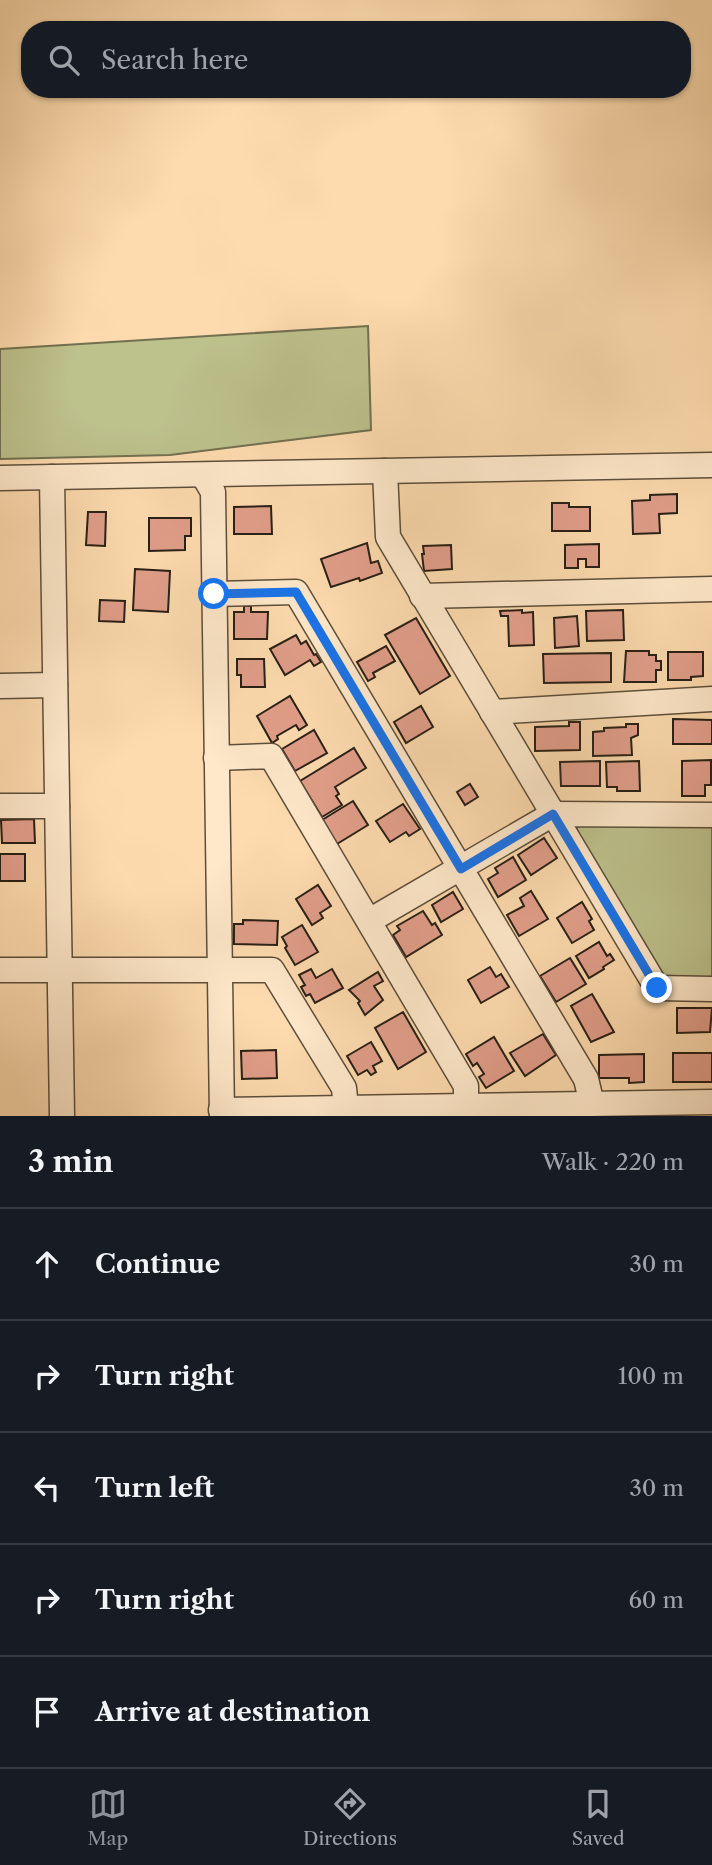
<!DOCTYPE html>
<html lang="en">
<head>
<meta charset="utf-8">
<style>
  body { margin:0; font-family:"Libre Caslon Text",serif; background:#20242c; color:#f1f3f6 }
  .stop { position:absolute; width:21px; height:21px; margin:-16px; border:5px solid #1a73e8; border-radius:50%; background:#fff }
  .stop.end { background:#1a73e8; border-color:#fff; box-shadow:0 2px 7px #0008 }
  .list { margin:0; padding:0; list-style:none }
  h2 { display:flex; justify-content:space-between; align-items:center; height:91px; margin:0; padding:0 28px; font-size:30px }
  h2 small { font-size:23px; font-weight:400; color:#9ea1a6 }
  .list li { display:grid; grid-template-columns:46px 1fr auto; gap:21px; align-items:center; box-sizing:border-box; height:112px; padding:0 28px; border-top:2px solid #363941 }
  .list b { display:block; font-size:26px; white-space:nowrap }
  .list em { font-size:23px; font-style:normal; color:#9ea1a6 }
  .icon { flex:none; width:38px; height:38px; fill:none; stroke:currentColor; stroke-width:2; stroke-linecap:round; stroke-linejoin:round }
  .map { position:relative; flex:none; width:712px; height:1116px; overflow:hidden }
  .search { position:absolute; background:#171b24; box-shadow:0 2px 5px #0004; left:21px; right:21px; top:21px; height:77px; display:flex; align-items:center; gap:18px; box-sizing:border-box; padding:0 24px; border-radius:28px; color:#9ea1a6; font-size:26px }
  .sheet { height:651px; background:#171b24 }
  nav { display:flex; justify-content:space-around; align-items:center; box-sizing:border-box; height:98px; border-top:2px solid #363941; background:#171b24; font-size:19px; color:#9ea1a6 }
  nav a { display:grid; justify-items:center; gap:4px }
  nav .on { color:#8c9099 }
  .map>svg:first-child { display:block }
</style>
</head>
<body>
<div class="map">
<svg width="712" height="1116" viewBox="0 0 712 1116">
  <rect width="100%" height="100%" fill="#fddbae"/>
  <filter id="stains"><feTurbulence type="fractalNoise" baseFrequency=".00286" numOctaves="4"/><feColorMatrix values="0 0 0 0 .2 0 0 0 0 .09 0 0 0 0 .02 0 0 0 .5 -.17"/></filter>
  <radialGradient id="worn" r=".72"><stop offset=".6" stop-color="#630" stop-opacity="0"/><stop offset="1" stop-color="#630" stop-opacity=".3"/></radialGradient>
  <g fill="#bdc18c" stroke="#727050" stroke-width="2">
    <polygon points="368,326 371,430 170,455 0,459 0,349"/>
    <polygon points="712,823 712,983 665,980 577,835 577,828 582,824"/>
  </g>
  <g fill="#e19e8a" stroke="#281f15" stroke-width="2">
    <polygon points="677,494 677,513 659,514 660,533 633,534 632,501 650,500 650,495"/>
    <polygon points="552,503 569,503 569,507 590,507 590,531 552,531"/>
    <polygon points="271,506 272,534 234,534 234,507"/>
    <polygon points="88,512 106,512 105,546 86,545"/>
    <polygon points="149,518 191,518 191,536 185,536 185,550 149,551"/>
    <polygon points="367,543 371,563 378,561 382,573 360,581 359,578 331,587 321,559"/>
    <polygon points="599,544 599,567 586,567 586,559 578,559 578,568 565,568 565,545"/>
    <polygon points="451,545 452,569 424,571 422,554 424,554 423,546"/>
    <polygon points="135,569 170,571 168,612 133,610"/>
    <polygon points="100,600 125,601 124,622 99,621"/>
    <polygon points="244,606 251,606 251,612 268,612 267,639 234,639 234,612 244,612"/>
    <polygon points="522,610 522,613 533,612 534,645 509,646 508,616 501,616 500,611"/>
    <polygon points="623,610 624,640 587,641 586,611"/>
    <polygon points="577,616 579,646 555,648 554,618"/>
    <polygon points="416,618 450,676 420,694 385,635"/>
    <polygon points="296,635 301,644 306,641 314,655 316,654 321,662 314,666 310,660 285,675 270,649"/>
    <polygon points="386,646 395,661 373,673 375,677 368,681 357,662"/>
    <polygon points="626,651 649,651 649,655 656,655 656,661 661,661 661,670 656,670 656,682 624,682"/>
    <polygon points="668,652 703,652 703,676 691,677 691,680 668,680"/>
    <polygon points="611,653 611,682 544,683 543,654"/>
    <polygon points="237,659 264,659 265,687 241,687 241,675 237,675"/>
    <polygon points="290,696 307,725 299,730 296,725 277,736 278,739 272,743 257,716"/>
    <polygon points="421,706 433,727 406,743 394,722"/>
    <polygon points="673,719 712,720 712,744 673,744"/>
    <polygon points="569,722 580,722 580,750 535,751 535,727 569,726"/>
    <polygon points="626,724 638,724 638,735 631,738 632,755 593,756 593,732 604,731 604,728 626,727"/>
    <polygon points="314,730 327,753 295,771 282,749"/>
    <polygon points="354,748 366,768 335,787 339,794 336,796 342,805 322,817 300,781"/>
    <polygon points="711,760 711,785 705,785 705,796 682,796 682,761"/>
    <polygon points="600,761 600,786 561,786 560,762"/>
    <polygon points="639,761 640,791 617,791 617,787 607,787 606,762"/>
    <polygon points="470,784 478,797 465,805 457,792"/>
    <polygon points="353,801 368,825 337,844 322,820"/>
    <polygon points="403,804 420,829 409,836 406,832 390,842 376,821"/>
    <polygon points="34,819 35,843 2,843 1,820"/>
    <polygon points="544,838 557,858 531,875 518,855"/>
    <rect x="0" y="854" width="25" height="27"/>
    <polygon points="513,857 526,880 498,897 488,879 498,873 495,868"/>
    <polygon points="318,885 331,906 320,913 323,918 312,925 296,899"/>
    <polygon points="531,891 548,919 519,936 507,915 524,906 520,898"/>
    <polygon points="453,892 463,909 441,922 432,905"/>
    <polygon points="582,902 592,919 589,921 594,930 572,943 557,918"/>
    <polygon points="423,911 432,925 435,923 442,935 406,957 393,935 400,930 397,926"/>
    <polygon points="243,920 278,921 277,945 234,944 234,924 243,924"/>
    <polygon points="302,925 318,952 295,965 285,948 287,946 282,937"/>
    <polygon points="599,942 607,956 610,954 614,960 603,967 604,969 589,978 576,956"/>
    <polygon points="570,958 586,984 556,1002 540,976"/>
    <polygon points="490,967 496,977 501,974 509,987 481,1003 468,980"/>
    <polygon points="311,969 316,978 332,969 343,988 315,1003 310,994 306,996 301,987 305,985 299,975"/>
    <polygon points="378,972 383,981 374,986 383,1000 365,1015 358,1003 360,1001 349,990"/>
    <polygon points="592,994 614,1032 591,1042 571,1006"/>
    <polygon points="677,1008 712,1008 710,1032 677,1033"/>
    <polygon points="403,1012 426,1052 398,1069 375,1028"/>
    <polygon points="543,1034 556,1055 525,1076 510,1053"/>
    <polygon points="494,1037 514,1071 486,1088 479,1077 484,1074 477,1063 473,1066 466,1054"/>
    <polygon points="371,1042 382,1061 373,1066 376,1072 371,1075 367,1070 358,1075 347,1056"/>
    <polygon points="276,1050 277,1078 242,1079 241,1051"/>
    <rect x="673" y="1053" width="39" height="29"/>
    <polygon points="644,1054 644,1082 629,1083 629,1078 599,1078 599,1055"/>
  </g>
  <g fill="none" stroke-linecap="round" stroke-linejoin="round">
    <g stroke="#5d4e3b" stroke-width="27">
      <g id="minor">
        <polyline points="385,471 388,537 657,988 712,989"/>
        <polyline points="203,475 213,492 222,1116"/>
        <polyline points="52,477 62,1116"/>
        <polyline points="0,478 712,465"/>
        <polyline points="214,594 296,592 586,1079 592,1104"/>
        <polyline points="422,596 712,589"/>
        <polyline points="0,686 55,685"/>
        <polyline points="492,712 712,699"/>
        <polyline points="216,758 271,756 466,1086 466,1106"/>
        <polyline points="0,806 57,806"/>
        <polyline points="369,921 553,814 712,815"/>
        <polyline points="0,970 272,970 344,1088 346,1108"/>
        <polyline points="221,1110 712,1102"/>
      </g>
    </g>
    <use href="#minor" stroke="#fee8ca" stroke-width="24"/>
  </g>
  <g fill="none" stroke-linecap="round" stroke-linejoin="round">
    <polyline stroke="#1a73e8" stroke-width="9" points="214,594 296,592 461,869 553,814 657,988"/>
  </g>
  <rect width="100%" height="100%" filter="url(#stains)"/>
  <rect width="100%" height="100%" fill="url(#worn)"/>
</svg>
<div class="stop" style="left:214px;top:594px"></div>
<div class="stop end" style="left:657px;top:988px"></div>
<div class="search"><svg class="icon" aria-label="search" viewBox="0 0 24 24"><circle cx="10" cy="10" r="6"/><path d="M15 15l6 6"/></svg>Search here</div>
</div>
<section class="sheet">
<h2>3 min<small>Walk · 220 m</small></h2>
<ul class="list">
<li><svg class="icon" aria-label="ahead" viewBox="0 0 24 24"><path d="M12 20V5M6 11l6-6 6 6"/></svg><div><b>Continue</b></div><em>30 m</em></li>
<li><svg class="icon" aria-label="right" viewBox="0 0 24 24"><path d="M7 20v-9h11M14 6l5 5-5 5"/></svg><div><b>Turn right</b></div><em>100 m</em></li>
<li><svg class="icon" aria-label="left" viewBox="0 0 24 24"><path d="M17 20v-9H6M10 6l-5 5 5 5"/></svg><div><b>Turn left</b></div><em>30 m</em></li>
<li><svg class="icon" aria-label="right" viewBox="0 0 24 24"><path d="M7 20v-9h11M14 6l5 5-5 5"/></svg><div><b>Turn right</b></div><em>60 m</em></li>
<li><svg class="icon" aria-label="arrive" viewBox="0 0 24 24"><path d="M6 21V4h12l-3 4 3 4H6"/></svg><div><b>Arrive at destination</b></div></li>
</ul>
</section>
<nav>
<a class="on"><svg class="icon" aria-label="map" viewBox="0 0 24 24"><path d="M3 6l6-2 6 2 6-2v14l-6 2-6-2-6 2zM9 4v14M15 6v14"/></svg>Map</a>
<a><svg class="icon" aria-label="directions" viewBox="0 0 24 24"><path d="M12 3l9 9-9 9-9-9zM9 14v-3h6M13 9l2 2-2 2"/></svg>Directions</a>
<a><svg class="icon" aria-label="saved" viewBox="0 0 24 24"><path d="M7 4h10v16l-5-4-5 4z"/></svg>Saved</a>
</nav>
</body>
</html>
